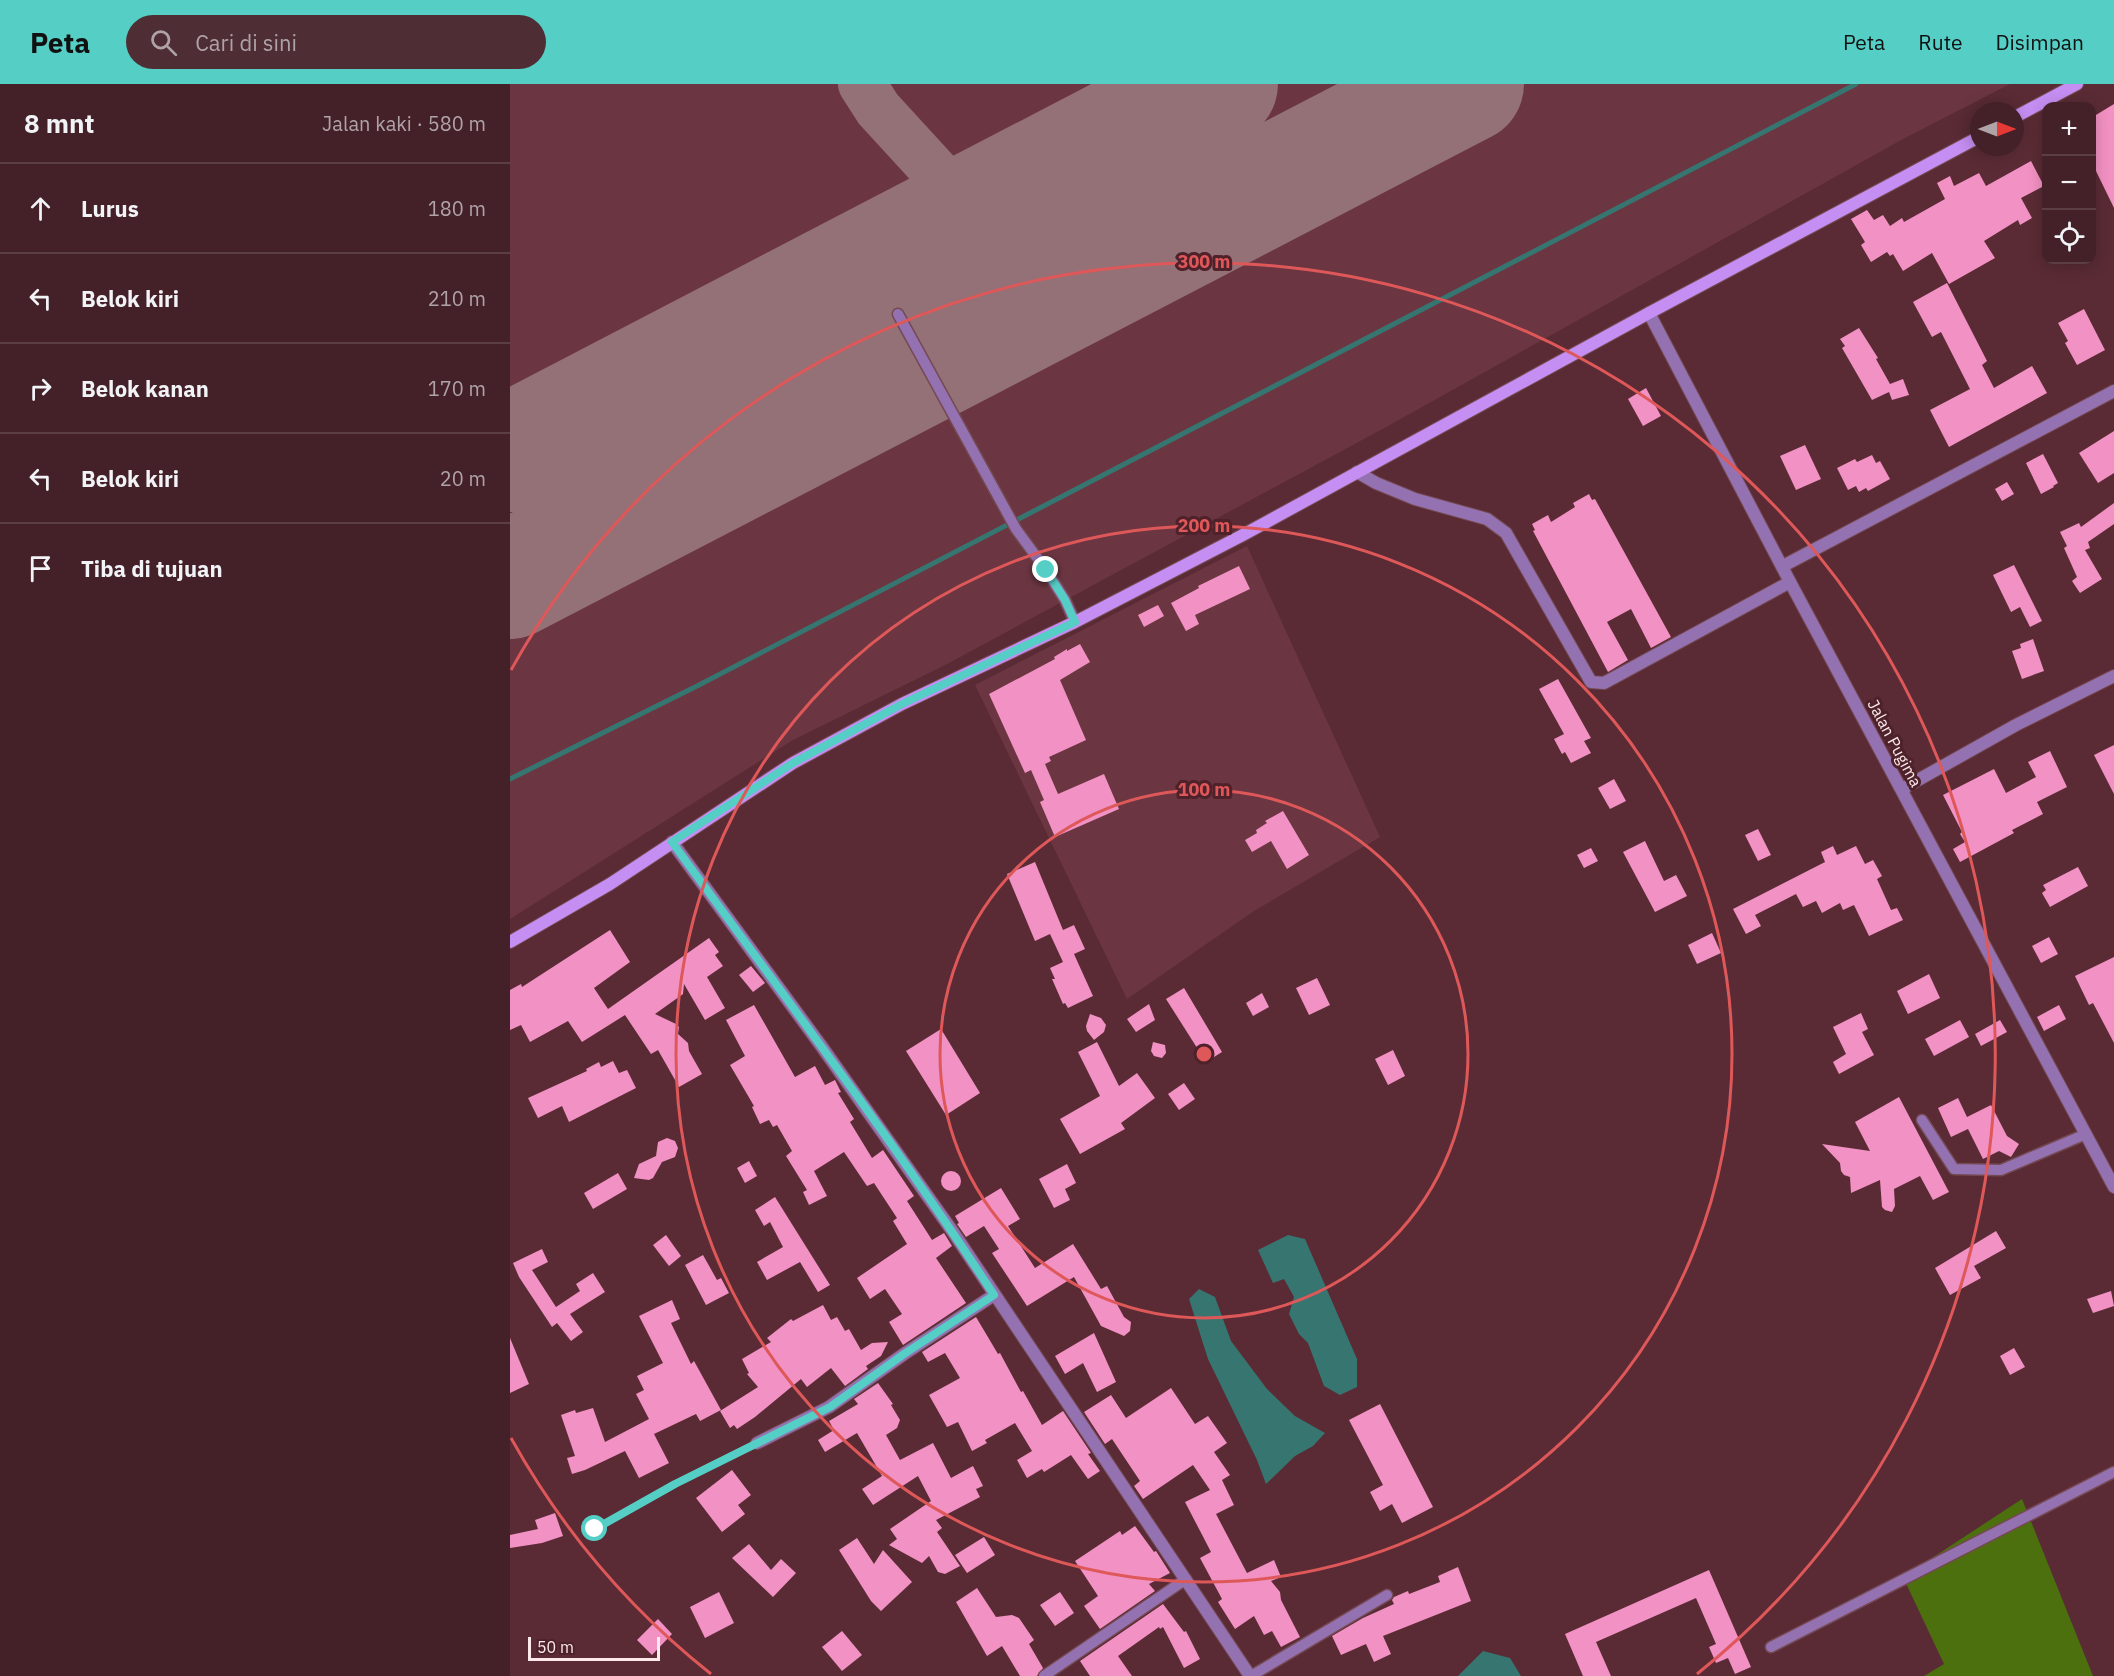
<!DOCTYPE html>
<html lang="id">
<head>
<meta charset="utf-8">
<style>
  body { margin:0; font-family:"IBM Plex Sans",sans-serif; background:#4e2d34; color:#f1f3f6 }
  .controls { position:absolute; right:18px; top:18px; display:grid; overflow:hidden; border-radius:12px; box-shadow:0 3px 15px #0003 }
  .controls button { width:54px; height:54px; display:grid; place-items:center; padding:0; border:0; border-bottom:2px solid #5c3e45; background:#442028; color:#f1f3f6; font:30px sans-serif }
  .compass { position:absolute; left:1460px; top:18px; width:54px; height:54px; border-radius:50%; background:#442028; box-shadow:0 3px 15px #0003; rotate:90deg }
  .scale { position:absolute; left:18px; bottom:15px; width:132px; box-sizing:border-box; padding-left:6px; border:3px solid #fbe9eb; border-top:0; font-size:16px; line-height:21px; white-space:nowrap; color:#fbe9eb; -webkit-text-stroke:4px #4e212b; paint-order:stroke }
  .stop { position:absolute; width:18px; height:18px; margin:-14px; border:4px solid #55cec5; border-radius:50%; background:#fff }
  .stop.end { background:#55cec5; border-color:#fff; box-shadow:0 2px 6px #0008 }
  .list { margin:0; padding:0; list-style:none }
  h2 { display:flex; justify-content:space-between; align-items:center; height:78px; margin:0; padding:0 24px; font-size:26px }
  h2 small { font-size:20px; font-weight:400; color:#afa3a8 }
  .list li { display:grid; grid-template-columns:39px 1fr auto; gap:18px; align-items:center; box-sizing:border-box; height:90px; padding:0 24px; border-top:2px solid #5c3e45 }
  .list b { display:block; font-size:22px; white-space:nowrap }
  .list em { font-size:20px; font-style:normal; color:#afa3a8 }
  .icon { flex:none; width:33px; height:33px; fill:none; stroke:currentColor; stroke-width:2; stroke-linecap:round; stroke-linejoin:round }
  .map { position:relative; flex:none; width:1604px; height:1592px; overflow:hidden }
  header { display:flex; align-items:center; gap:36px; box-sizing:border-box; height:84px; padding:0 30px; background:#55cec5; color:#111 }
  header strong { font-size:28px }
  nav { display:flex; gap:33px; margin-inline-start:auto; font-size:21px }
  .search { width:420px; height:54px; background:#4e2d34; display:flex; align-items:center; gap:15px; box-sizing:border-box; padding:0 21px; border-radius:33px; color:#afa3a8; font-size:22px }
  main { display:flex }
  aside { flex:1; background:#442028 }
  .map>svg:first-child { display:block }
</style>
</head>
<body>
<header>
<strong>Peta</strong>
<div class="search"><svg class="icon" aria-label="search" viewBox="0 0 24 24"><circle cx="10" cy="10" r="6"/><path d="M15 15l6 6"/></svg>Cari di sini</div>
<nav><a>Peta</a><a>Rute</a><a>Disimpan</a></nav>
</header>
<main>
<aside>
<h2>8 mnt<small>Jalan kaki · 580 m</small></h2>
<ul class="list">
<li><svg class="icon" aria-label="ahead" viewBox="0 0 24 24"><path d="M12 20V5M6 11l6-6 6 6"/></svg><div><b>Lurus</b></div><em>180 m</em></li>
<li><svg class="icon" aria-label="left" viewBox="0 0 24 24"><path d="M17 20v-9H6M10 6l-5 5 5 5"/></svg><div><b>Belok kiri</b></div><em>210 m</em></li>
<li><svg class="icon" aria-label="right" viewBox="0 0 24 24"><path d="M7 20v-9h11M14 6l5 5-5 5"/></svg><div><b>Belok kanan</b></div><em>170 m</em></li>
<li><svg class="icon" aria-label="left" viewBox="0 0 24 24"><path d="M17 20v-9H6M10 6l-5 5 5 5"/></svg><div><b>Belok kiri</b></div><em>20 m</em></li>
<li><svg class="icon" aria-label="arrive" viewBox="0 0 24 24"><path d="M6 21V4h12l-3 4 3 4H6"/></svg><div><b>Tiba di tujuan</b></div></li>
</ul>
</aside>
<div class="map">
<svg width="1604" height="1592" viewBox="0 0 1604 1592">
  <rect width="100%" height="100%" fill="#5a2b35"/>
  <g fill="#6b3641">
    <polygon points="0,0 1500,0 1393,55 878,342 439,579 283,656 0,835"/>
    <polygon points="737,462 870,753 744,827 617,915 465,601"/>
  </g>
  <polygon fill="#4d700e" points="1512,1415 1583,1592 1414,1592 1434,1580 1393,1493"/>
  <g fill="#367570">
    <polygon points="778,1151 795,1155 847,1275 847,1303 830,1311 814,1302 798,1259 789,1250 779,1230 784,1213 774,1195 763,1199 748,1166"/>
    <polygon points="689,1205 705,1213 721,1257 757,1305 785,1332 815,1349 803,1362 785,1372 756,1400 747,1376 698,1275 679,1215"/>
    <polygon points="973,1567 1000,1574 1011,1592 948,1592"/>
  </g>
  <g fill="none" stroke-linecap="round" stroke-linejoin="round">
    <polyline stroke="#367570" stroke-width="5" points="0,695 189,601 1346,0"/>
    <polyline stroke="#947077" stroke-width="48" points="352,0 368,25 501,170"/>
    <g stroke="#947077" stroke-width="118">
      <polyline points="0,369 709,0"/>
      <polyline points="0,496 955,0"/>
    </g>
  </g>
  <g fill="#f291c3">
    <polygon points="1604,20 1604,124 1585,85 1581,87 1581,34"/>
    <polygon points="1521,77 1534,102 1511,114 1522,134 1510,141 1508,136 1474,157 1485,174 1439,200 1422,169 1393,187 1383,170 1380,172 1377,168 1361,178 1351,161 1355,158 1341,135 1357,126 1364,136 1373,131 1380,142 1392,134 1394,138 1435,115 1427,99 1440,92 1444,102 1469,89 1476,102"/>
    <polygon points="1437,199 1477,277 1472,281 1484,304 1522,282 1537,309 1439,363 1420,326 1460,305 1431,248 1422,253 1403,218"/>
    <polygon points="1574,225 1595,266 1567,281 1555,259 1558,257 1548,239"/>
    <polygon points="1349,244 1368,274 1366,275 1380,300 1393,295 1399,311 1382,316 1379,308 1362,316 1332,264 1335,262 1330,255"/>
    <polygon points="1136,304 1151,332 1133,342 1118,315"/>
    <polygon points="1604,347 1604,389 1588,399 1569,369"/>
    <polygon points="1295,361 1311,395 1286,406 1270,372"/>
    <polygon points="1533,370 1548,399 1543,402 1544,403 1531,410 1516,379"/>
    <polygon points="1362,371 1366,379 1370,377 1380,395 1358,407 1356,404 1349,408 1346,402 1338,406 1327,384 1345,375 1347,378"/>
    <polygon points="1497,398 1504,410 1492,417 1485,405"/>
    <polygon points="1079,410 1082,416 1085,415 1161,553 1141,564 1121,525 1097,538 1118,576 1098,588 1023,447 1025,446 1022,440 1038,431 1041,438 1065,423 1063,419"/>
    <polygon points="1604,419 1604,440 1578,458 1580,464 1575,466 1592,495 1570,509 1562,497 1567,493 1554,464 1557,462 1550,448 1569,439 1571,443"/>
    <polygon points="1504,481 1532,537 1520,543 1510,523 1501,528 1483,491"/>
    <polygon points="729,482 740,505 685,531 689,540 676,547 661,519 689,504 688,502"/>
    <polygon points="648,521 654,532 634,543 628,531"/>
    <polygon points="1523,555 1534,587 1512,595 1502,567 1511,564 1510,560"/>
    <polygon points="570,560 580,578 550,596 576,656 539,673 541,677 535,680 548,710 594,690 609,725 545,753 530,718 534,716 521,686 515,689 479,610 545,575 544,573 557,565 557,567"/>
    <polygon points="1048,595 1081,654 1074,657 1081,669 1061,679 1055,668 1052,670 1044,655 1054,650 1029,605"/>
    <polygon points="1604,661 1604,710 1584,671"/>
    <polygon points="1540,667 1557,703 1527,718 1533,730 1502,746 1504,749 1450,778 1443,765 1455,758 1450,750 1452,748 1433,711 1484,685 1496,709 1526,693 1518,678"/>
    <polygon points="1104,695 1116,717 1100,725 1088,704"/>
    <polygon points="773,727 799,771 777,785 761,757 742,768 735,756 747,749 746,746 757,739 755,737"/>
    <polygon points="1248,745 1261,771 1248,777 1235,751"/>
    <polygon points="1135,757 1154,797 1166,791 1177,812 1145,828 1113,768"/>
    <polygon points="1323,762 1327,771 1346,762 1355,780 1363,776 1372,792 1367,795 1381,826 1387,824 1393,836 1359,852 1344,821 1333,826 1330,819 1312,829 1306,817 1293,823 1286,810 1245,831 1251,842 1236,850 1223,825 1315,778 1311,768"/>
    <polygon points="1081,764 1088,777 1074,784 1067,771"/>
    <polygon points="525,778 553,846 564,841 575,865 564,870 583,912 558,924 555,919 553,920 542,895 545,895 540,884 553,878 540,850 525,857 497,790"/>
    <polygon points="1568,783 1578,802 1540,823 1532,809 1536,806 1533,801"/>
    <polygon points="100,846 120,878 84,904 98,925 199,854 209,868 205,871 213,882 197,893 215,924 195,936 174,900 173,910 145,930 166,940 169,943 168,950 178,959 179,967 192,990 169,1003 148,966 141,970 115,931 72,958 58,937 20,958 11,941 0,946 0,906 11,900 12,903"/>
    <polygon points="1202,849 1211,869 1187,880 1178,861"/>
    <polygon points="1539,853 1548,870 1531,879 1522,862"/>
    <polygon points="1604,873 1604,959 1583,919 1579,921 1565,892"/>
    <polygon points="241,882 255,899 243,908 229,891"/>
    <polygon points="1419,890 1430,914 1398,930 1387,907"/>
    <polygon points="807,894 820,921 799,931 786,904"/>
    <polygon points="674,904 712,968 696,978 656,915"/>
    <polygon points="752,909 759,923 743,932 736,919"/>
    <polygon points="639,920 645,936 626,948 617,935"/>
    <polygon points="244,921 285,993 305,982 315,1001 325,996 331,1008 328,1009 344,1035 340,1038 362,1074 373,1066 404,1112 397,1117 422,1156 434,1149 442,1162 426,1174 456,1219 393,1261 379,1238 392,1230 375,1205 360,1215 347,1194 397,1160 383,1137 387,1134 364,1099 357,1102 334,1068 304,1087 317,1112 299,1121 293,1108 297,1106 276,1072 282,1067 267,1041 263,1043 259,1036 250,1040 242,1023 244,1022 220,981 235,972 216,936"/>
    <polygon points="1549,921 1556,935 1534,947 1527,933"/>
    <polygon points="1351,929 1358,945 1352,948 1364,971 1329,990 1323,978 1336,970 1323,943"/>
    <polygon points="580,930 591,934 596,941 594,948 584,956 577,947 576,942"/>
    <polygon points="1450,936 1459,953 1424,972 1415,955"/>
    <polygon points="1490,936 1497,948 1471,962 1465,950"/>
    <polygon points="431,945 470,1009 436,1031 396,967"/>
    <polygon points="587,958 609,1002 627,989 645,1014 611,1039 615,1045 570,1070 550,1035 590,1012 568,968"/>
    <polygon points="643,958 655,961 656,969 652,974 644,972 641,967"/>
    <polygon points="883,966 895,992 878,1001 865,975"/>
    <polygon points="103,977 109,989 117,986 126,1004 59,1038 52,1022 28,1034 18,1014 77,987 76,985 89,978 91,983"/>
    <polygon points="674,999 685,1015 669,1026 658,1010"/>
    <polygon points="1389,1013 1439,1108 1423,1116 1410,1092 1384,1105 1385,1122 1382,1128 1375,1126 1372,1123 1370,1096 1341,1109 1340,1093 1334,1091 1331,1087 1330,1079 1312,1060 1360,1067 1345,1038"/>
    <polygon points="1448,1014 1457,1033 1481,1021 1497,1052 1509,1060 1501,1073 1489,1067 1473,1075 1458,1045 1441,1053 1428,1024"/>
    <polygon points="157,1054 165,1057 168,1064 165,1073 152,1078 143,1094 139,1096 124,1094 129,1080 146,1072 148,1058"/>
    <polygon points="239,1077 247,1092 235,1099 227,1084"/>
    <polygon points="557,1080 566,1099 555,1105 560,1116 544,1124 529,1095"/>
    <circle cx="441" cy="1097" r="10"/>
    <polygon points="108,1089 117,1105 83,1125 74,1109"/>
    <polygon points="491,1104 510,1135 498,1142 525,1184 563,1160 591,1205 597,1202 614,1233 621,1238 620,1247 614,1252 591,1242 564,1193 517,1222 482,1169 489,1165 474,1142 456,1153 447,1140 449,1139 445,1132"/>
    <polygon points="265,1113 320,1201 308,1208 290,1178 257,1196 247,1178 273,1163 260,1138 254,1142 245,1126"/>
    <polygon points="1486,1147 1496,1164 1464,1182 1471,1194 1440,1211 1425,1184"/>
    <polygon points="156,1151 171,1172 159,1182 143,1161"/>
    <polygon points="32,1165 38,1178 22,1186 46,1223 70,1207 66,1200 83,1189 95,1208 60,1230 73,1248 61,1257 47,1239 42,1243 9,1193 3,1179"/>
    <polygon points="193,1171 207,1196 211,1194 219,1209 196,1221 175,1181"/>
    <polygon points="1601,1207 1604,1222 1583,1229 1577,1215"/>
    <polygon points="162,1216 170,1235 161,1239 181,1280 184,1277 211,1326 190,1337 186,1330 144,1350 159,1379 129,1394 115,1367 75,1386 62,1390 57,1374 65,1372 51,1331 65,1326 66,1329 83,1324 95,1358 139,1335 126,1310 134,1306 127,1292 153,1279 129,1232"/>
    <polygon points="313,1221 321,1236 327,1233 335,1247 339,1245 351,1266 362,1259 378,1258 371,1272 356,1282 358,1285 335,1302 321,1284 297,1303 291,1295 245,1333 227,1345 224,1341 220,1344 210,1327 248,1303 237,1290 239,1289 232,1275 261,1258 257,1254 281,1235 283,1237"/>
    <polygon points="466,1233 488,1270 490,1269 511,1308 513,1307 532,1341 553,1327 581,1369 578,1370 590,1387 578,1395 561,1371 534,1388 532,1385 517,1394 507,1376 522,1367 505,1339 475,1356 477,1359 462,1367 448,1338 437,1343 419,1311 450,1294 435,1269 418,1278 412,1268"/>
    <polygon points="584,1249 606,1298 587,1308 573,1279 555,1290 545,1272"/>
    <polygon points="0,1254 19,1300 0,1309"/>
    <polygon points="1504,1264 1515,1283 1500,1291 1490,1272"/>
    <polygon points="368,1299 383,1320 381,1321 390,1336 387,1344 376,1351 390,1376 423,1359 441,1394 463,1382 473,1402 466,1405 470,1413 426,1436 432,1444 427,1448 450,1482 435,1490 428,1488 419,1472 412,1479 379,1461 387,1455 380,1445 421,1417 408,1392 363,1421 352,1405 372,1392 347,1349 315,1368 308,1356 324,1346 319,1337 348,1320 344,1315"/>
    <polygon points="661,1304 685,1340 698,1332 717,1359 704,1368 720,1391 712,1396 724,1421 706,1430 737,1489 764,1476 771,1493 761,1497 770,1508 771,1516 790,1553 771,1563 762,1547 754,1551 744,1532 725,1545 708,1518 712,1515 690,1474 701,1468 675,1418 700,1406 683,1381 633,1415 624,1402 630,1397 602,1355 595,1360 574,1328 601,1311 616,1334"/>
    <polygon points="870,1320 923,1423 892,1439 882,1420 870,1427 860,1408 873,1401 839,1336"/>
    <polygon points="222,1386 241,1411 228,1421 235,1430 212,1448 186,1414"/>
    <polygon points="45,1429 53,1452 32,1459 0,1464 0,1451 28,1445 25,1436"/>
    <polygon points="625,1442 644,1468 646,1467 660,1489 639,1500 645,1507 590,1545 574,1522 588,1512 565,1477 610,1447 612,1451"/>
    <polygon points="474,1453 485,1471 457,1489 445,1471"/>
    <polygon points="347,1454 364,1480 373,1466 402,1498 371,1527 361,1517 329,1466"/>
    <polygon points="239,1460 261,1486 271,1475 286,1489 263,1513 222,1474"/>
    <polygon points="948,1483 961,1517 873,1552 881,1570 864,1578 856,1560 831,1571 822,1552 853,1534 884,1520 882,1516 884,1513 898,1507 899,1510 930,1498 928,1492"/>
    <polygon points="1199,1486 1241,1583 1225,1590 1218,1574 1206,1579 1199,1563 1206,1560 1186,1514 1086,1558 1101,1592 1073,1592 1055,1550"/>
    <polygon points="467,1504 486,1533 502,1531 509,1534 524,1556 519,1560 533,1584 527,1592 510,1592 492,1562 477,1572 446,1518"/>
    <polygon points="209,1508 224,1539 195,1554 180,1523"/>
    <polygon points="550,1508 564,1529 545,1542 530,1521"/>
    <polygon points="653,1520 674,1548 676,1547 690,1575 674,1584 653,1543 650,1545 649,1543 608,1572 622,1592 580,1592 570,1577"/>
    <polygon points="148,1535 162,1550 142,1571 127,1556"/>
    <polygon points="332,1547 352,1571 332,1587 312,1563"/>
  </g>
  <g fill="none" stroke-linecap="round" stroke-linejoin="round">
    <g stroke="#744952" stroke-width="13">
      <g id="service">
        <polyline points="388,230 506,445 536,486 555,516 565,538"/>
        <polyline points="1412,1036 1444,1085 1491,1086 1576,1050"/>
        <polyline points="1261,1563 1604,1388"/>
        <polyline points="534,1592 676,1495"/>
        <polyline points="741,1592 877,1511"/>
      </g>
    </g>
    <g stroke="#744952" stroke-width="14">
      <g id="minor">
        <polyline points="847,388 866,399 905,415 977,435 996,449 1081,598 1094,599 1280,498"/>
        <polyline points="1273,482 1604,307"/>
        <polyline points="1392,705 1506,641 1604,592"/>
        <polyline points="162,758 312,963 443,1148 740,1592"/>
        <polyline points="247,1359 319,1323 394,1270 484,1211"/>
      </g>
    </g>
    <g stroke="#744952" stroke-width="14">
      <polyline id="tertiary" points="1139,229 1280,498 1604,1103"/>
    </g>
    <g stroke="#744952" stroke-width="14">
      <g id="secondary">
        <polyline points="1505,33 1567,0"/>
        <polyline points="0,858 100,800 283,679 392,620 565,538 731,452 1139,229 1469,53"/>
      </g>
    </g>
    <polyline stroke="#ae8e94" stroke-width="3" stroke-dasharray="4.5 4.5" stroke-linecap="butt" points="85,1445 165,1400 235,1365"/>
    <use href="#service" stroke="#9472b1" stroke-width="10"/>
    <use href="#minor" stroke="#9472b1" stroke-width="12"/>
    <use href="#tertiary" stroke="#9472b1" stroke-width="12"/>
    <use href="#secondary" stroke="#c58ef2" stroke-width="12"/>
  </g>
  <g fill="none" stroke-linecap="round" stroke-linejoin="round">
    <path stroke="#55cec5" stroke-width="8" d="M85,1445l80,-45 155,-77 74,-53 90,-59c-101,-155 -213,-303 -322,-453l121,-79 109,-59 173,-82 -10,-22 -19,-30"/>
  </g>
  <g fill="none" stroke="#df5859" stroke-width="3">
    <circle cx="694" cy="970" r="264"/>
    <circle cx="694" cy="970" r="528"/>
    <path d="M201 1590A792 792 0 0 1 1 1354M1 586A792 792 0 1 1 1187 1590"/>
  </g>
  <g text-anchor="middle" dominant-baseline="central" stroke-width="6" stroke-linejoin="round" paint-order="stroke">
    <g font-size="16" fill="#fbe9eb" stroke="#4e212b">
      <text transform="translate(1385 659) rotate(62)">Jalan Pugima</text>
    </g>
  </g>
  <circle cx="694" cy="970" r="9" fill="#df5859" stroke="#4e212b" stroke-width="3"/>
  <g font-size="18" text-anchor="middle" font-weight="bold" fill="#df5859" stroke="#4e212b" stroke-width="6" stroke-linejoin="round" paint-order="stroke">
    <text x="694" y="184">300 m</text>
    <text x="694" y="448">200 m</text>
    <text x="694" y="712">100 m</text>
  </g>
</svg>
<div class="controls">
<button>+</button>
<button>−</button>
<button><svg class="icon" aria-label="locate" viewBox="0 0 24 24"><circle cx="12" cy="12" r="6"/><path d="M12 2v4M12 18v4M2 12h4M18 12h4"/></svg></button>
</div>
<svg class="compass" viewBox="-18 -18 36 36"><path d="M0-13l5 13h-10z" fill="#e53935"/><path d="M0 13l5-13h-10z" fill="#afa3a8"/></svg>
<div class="scale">50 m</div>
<div class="stop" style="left:85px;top:1445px"></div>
<div class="stop end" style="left:536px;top:486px"></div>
</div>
</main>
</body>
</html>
